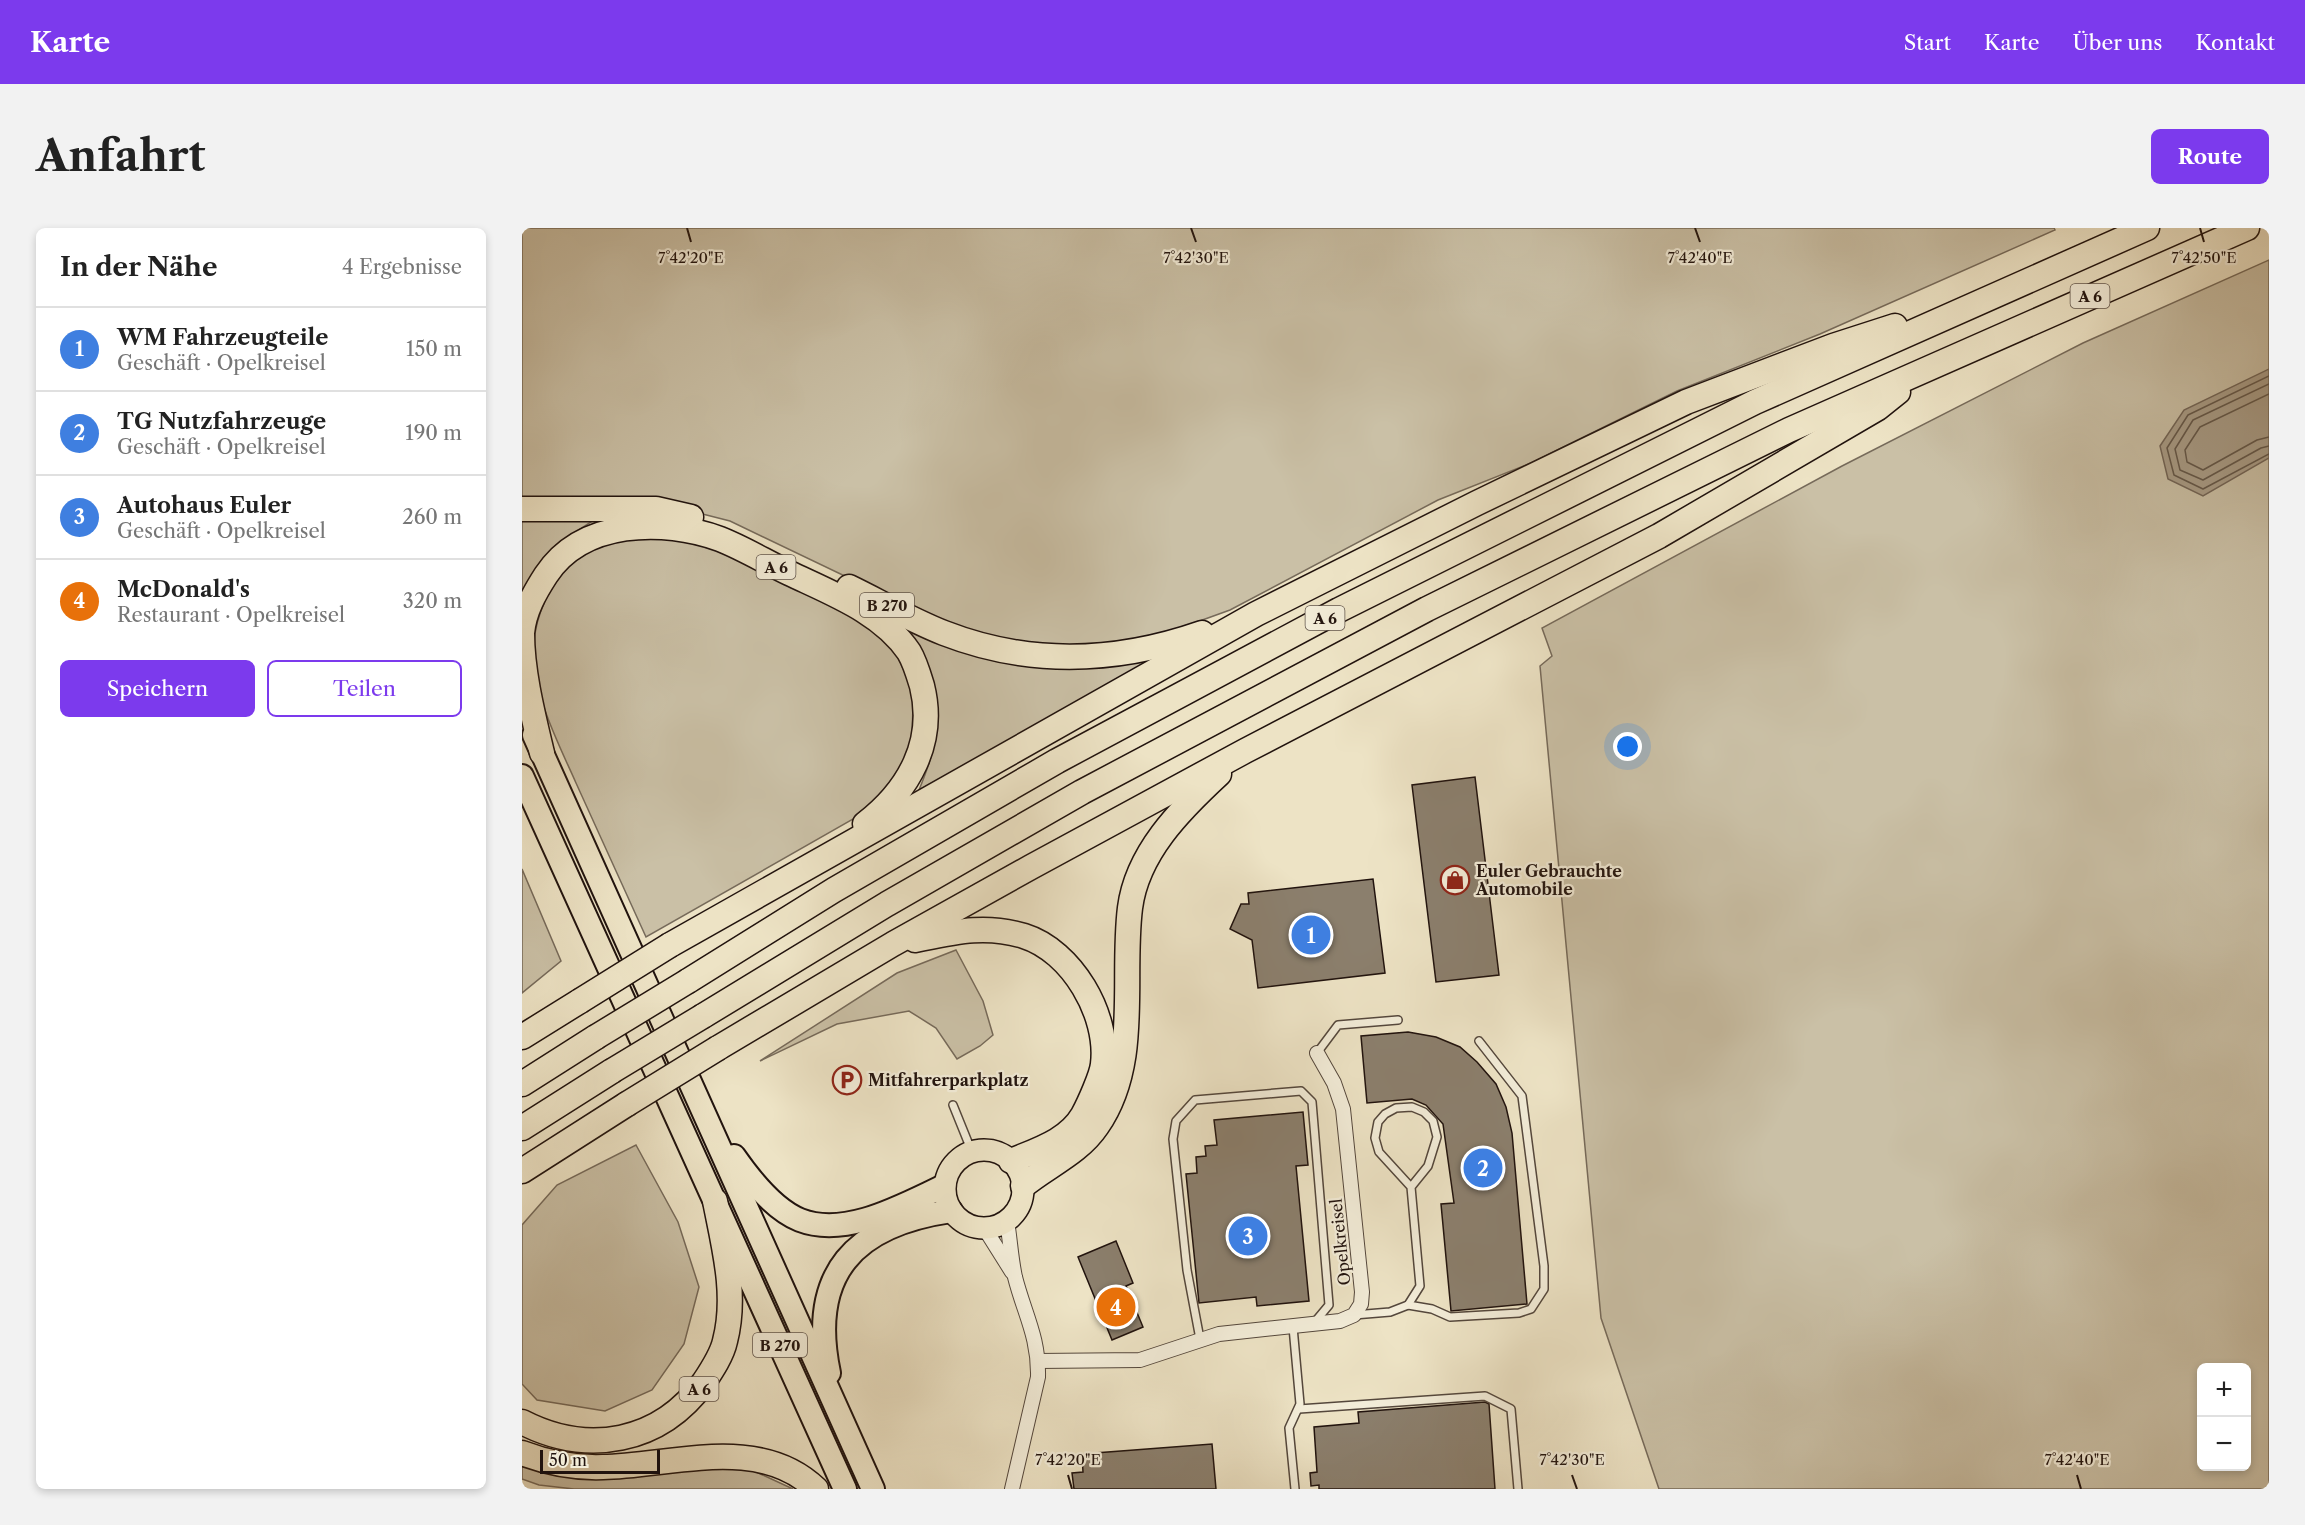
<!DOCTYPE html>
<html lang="de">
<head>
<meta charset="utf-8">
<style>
  body { margin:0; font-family:"Libre Caslon Text",serif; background:#f2f2f2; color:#222 }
  .controls { position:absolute; right:18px; bottom:18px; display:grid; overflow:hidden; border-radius:9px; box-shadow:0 3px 9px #0003 }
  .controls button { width:54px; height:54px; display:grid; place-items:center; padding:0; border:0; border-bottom:2px solid #e0e0e0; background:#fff; color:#222; font:30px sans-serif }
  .scale { position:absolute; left:18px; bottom:15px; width:120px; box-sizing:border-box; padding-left:6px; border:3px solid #21130e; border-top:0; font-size:16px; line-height:21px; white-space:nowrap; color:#21130e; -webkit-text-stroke:4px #f3edd9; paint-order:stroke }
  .you { position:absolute; left:1106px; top:519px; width:21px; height:21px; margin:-15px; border:4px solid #fff; border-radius:50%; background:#1a73e8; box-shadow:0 0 0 9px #1a73e833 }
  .badge { display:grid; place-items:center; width:39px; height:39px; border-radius:50%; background:#7c3aed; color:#fff; font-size:20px; font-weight:700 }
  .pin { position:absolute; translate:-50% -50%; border:3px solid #fff; box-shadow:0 2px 6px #0006 }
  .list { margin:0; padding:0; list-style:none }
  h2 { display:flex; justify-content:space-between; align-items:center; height:78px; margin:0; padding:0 24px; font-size:26px }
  h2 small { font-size:20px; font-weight:400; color:#767676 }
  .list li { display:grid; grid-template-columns:39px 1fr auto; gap:18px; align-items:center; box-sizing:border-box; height:84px; padding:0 24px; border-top:2px solid #e0e0e0 }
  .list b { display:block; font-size:22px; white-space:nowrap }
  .list p { margin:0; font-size:20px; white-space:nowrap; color:#767676 }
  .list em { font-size:20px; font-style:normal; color:#767676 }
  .actions { display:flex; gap:12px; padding:18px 24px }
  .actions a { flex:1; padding:14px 0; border:2px solid #7c3aed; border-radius:9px; text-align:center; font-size:21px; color:#7c3aed }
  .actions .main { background:#7c3aed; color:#fff }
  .map { position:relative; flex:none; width:1747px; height:1261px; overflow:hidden; border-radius:9px }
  header { display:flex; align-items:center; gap:36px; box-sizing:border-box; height:84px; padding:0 30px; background:#7c3aed; color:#fff }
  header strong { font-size:28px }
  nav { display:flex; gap:33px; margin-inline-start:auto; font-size:21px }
  .intro { display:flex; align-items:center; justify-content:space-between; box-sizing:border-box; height:144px; padding:0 36px }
  h1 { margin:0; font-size:42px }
  .button { padding:15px 27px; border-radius:9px; background:#7c3aed; color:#fff; font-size:21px; font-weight:700 }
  main { display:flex; gap:36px; padding:0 36px }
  aside { flex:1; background:#fff; border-radius:9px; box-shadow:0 3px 9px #0003 }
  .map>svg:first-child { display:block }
</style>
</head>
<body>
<header>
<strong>Karte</strong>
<nav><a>Start</a><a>Karte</a><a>Über uns</a><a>Kontakt</a></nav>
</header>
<div class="intro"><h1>Anfahrt</h1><a class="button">Route</a></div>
<main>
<aside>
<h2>In der Nähe<small>4 Ergebnisse</small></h2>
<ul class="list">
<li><span class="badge" style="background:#3f7fe0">1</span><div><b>WM Fahrzeugteile</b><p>Geschäft · Opelkreisel</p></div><em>150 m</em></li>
<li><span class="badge" style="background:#3f7fe0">2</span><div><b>TG Nutzfahrzeuge</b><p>Geschäft · Opelkreisel</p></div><em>190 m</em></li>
<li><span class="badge" style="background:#3f7fe0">3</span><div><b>Autohaus Euler</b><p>Geschäft · Opelkreisel</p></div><em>260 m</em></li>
<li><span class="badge" style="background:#e8710a">4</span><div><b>McDonald's</b><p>Restaurant · Opelkreisel</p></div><em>320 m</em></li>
</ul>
<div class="actions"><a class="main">Speichern</a><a>Teilen</a></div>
</aside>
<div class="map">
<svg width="1747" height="1261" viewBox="0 0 1747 1261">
  <rect width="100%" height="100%" fill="#ede3c5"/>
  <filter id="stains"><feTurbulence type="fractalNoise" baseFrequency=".00333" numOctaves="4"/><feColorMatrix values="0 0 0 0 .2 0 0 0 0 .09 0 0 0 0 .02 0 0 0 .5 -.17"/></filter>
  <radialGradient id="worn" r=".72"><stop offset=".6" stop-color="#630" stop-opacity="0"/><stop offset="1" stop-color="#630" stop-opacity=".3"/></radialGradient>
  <g fill="#cac0a6" stroke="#766a5a" stroke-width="1.5" fill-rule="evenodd">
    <polygon points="0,0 1532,0 1533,2 1298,106 1155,163 1009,235 916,272 708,382 614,416 531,422 425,397 208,293 157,280 0,273"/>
    <path d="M1747,32v1229h-610l-58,-171 -61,-652 12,-10 -10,-28 300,-162 241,-123zM1680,1140h44v98h-44z"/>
    <polygon points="0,288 66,291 69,294 34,317 16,338 0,367"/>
    <path d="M106,305l78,8 149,71 40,40 15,31 3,23 -1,29 -6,25 -15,27 -29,27 -216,123c-24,-52 -47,-103 -70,-154 -19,-43 -45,-91 -42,-139 1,-27 17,-63 37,-82 15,-14 38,-21 57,-29z"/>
    <path d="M388,400l120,38 54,1 73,-11 1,4 -239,130c30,-73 19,-88 -10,-157z"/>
    <polygon points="0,641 39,733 0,765"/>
    <polygon points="434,722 461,773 471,807 458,818 435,831 414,800 387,783 315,796 238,833 375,745"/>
    <polygon points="114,917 156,994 177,1059 162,1116 130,1162 83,1183 15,1172 0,1156 0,997 35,957"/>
    <polygon points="0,1236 178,1236 230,1242 271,1261 52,1261 17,1257 0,1251"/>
  </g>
  <polygon fill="#a89c87" stroke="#726557" stroke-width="1.5" points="1747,141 1747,230 1681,268 1646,251 1638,218 1662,182"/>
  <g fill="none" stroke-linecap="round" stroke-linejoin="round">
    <g stroke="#64584a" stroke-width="1.5">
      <polyline points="1747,148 1666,187 1645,220 1652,247 1681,261 1747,226"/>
      <polyline points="1747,156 1671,192 1653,221 1658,242 1681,252 1739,220 1747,218"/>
      <polyline points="1747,166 1678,199 1663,222 1665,234 1681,242 1735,212 1747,209"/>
    </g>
  </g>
  <g fill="#8b7f6d" stroke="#21130e" stroke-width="1.5">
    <polygon points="953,549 977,747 914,754 890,557"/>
    <polygon points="851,651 863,745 736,760 730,712 708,701 719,676 727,676 726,665"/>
    <polygon points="886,804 914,809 938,819 955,834 974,856 984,879 990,905 1005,1076 929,1083 919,976 932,975 921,896 904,877 890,871 845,875 839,808"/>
    <polygon points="781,884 786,937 774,938 787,1073 735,1078 734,1069 677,1075 664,946 675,945 674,929 684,928 683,918 695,917 692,892"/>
    <polygon points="594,1013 611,1055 604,1058 621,1099 590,1112 556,1029"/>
    <polygon points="963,1174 967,1176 973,1261 797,1261 797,1257 789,1258 788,1245 795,1244 792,1199 837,1195 836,1184"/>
    <polygon points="690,1216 694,1261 552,1261 550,1245 561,1244 560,1226"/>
  </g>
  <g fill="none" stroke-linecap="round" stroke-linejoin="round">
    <g stroke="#54473c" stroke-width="10">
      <g id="service">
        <polyline points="795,825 816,797 876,792"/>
        <polyline points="431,877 450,924"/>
        <polyline points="886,1077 910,1081 928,1089 997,1085 1009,1081 1022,1061 1022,1038 1000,868 957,813"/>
        <polyline points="832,1087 868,1084 886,1077 898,1058 889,959 857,924 853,910 856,894 863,886 874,880 890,879 902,884 911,893 915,909 906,938 889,959"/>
        <polyline points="771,1099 778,1176 767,1200 773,1261"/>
        <polyline points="678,1111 665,1042 651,911 654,893 673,872 779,863 790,874 807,1077 792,1095"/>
        <polyline points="777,1181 963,1168 989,1181 996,1261"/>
      </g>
    </g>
    <g stroke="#54473c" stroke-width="16">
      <g id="minor">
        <path d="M485,993c3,18 4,38 8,56 9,36 24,60 23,100l-26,112"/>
        <polyline points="463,1001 490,1044"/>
        <polyline points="516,1133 618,1132 697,1106 818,1093 832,1087 839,1076 840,1064 821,881 812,855 795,825"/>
      </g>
    </g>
    <g stroke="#21130e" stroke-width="24">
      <circle id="primary" cx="462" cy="961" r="39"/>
    </g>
    <g stroke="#21130e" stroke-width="26">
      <g id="trunk">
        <polyline points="12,507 351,1261"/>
        <polyline points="0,548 323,1261"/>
        <path d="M212,928c16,23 39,53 66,64 46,18 103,-15 144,-34"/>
        <path d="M307,1145c-21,-100 26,-148 122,-162"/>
      </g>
    </g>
    <g stroke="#21130e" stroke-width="27">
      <g id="motorway">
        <polyline points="0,281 134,281 169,289"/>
        <path d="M327,359c31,15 62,33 95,46 85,33 172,30 258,0"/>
        <path d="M20,525c-9,-38 -20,-81 -20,-120 2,-22 13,-41 24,-58 36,-55 117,-57 174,-36 23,9 46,23 69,34 42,20 93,39 120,79 6,10 10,24 13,34 14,56 -13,104 -57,138"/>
        <path d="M393,712c39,-8 70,-16 109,-4 48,15 85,79 79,128 -1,11 -14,40 -20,51 -15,26 -46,35 -72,46"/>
        <polyline points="148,717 734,386 955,275 1164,174 1311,118 1373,98"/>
        <polyline points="166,753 312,662 535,533 817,382 1233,174 1625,0"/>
        <polyline points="181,788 365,676 560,564 905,381 1267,202 1725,0"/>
        <polyline points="0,809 58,773"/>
        <polyline points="196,820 371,716 509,639 723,523 1137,308 1356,180 1376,164"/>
        <polyline points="0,856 74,809"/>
        <polyline points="0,900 90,843"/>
        <polyline points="0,943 105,876"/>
        <path d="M501,958c24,-20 56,-33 74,-60 44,-63 24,-146 33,-218 7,-55 50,-98 89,-134"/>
        <path d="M0,1194c66,34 138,21 182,-40 8,-12 18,-27 21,-41 12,-46 -1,-94 -10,-140"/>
        <path d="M0,1225c26,10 53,15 81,14 68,-1 156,-33 213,22"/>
      </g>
    </g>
    <use href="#service" stroke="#f3edd9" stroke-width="7"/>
    <use href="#minor" stroke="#f3edd9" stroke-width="14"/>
    <use href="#primary" stroke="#ede3c5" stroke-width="21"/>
    <use href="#trunk" stroke="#ede3c5" stroke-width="22"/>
    <use href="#motorway" stroke="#ede3c5" stroke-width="24"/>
    <g stroke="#21130e" stroke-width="27" stroke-linecap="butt">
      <g id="motorway-bridge">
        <polyline points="58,773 148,717"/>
        <polyline points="74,809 166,753"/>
        <polyline points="90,843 181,788"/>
        <polyline points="105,876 196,820"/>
      </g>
    </g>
    <use href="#motorway-bridge" stroke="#ede3c5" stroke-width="24"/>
  </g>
  <path fill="none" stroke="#21130e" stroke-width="2" d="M165,0l4,14M669,0l5,14M1173,0l5,14M1678,0l4,14M546,1247l4,14M1050,1247l5,14M1555,1247l4,14"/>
  <defs>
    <g id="shop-ring" transform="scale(1.5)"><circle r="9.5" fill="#f3edd9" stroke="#8f2418" stroke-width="1.5"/><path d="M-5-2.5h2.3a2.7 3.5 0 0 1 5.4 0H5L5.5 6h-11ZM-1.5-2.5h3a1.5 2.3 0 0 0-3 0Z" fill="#8f2418"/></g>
    <g id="parking-ring" transform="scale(1.5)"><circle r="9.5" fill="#f3edd9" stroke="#8f2418" stroke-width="1.5"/><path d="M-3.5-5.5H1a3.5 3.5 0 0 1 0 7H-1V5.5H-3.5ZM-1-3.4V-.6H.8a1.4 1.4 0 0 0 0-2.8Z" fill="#8f2418"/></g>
  </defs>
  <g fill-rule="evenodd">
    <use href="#shop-ring" x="933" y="652"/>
    <use href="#parking-ring" x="325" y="852"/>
  </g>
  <g text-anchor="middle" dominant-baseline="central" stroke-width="4.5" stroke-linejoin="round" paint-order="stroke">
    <g fill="#f3edd9" stroke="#60544b" stroke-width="1.5">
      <rect x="1548.5" y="56" width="39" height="24" rx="4.5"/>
      <rect x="234.5" y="327" width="39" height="24" rx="4.5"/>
      <rect x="338" y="365" width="54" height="24" rx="4.5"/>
      <rect x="783.5" y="378" width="39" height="24" rx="4.5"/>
      <rect x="231" y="1105" width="54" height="24" rx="4.5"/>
      <rect x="157.5" y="1149" width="39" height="24" rx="4.5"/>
    </g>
    <g font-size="15" font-weight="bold" fill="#21130e">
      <text x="1568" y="68">A 6</text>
      <text x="254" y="339">A 6</text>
      <text x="365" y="377">B 270</text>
      <text x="803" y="390">A 6</text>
      <text x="258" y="1117">B 270</text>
      <text x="177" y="1161">A 6</text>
    </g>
    <g font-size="16" font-weight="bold" fill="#21130e" stroke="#f3edd9" text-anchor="start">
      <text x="954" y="643">Euler Gebrauchte<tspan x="954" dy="18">Automobile</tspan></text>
      <text x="346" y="852">Mitfahrerparkplatz</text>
    </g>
    <g font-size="16" fill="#21130e" stroke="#f3edd9">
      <text transform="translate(818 1014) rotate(-96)">Opelkreisel</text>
    </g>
  </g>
  <g font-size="15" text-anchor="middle" fill="#21130e" stroke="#f3edd9" stroke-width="4.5" stroke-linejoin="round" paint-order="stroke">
    <text x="169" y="35">7°42'20"E</text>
    <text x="674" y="35">7°42'30"E</text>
    <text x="1178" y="35">7°42'40"E</text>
    <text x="1682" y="35">7°42'50"E</text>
    <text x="546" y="1237">7°42'20"E</text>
    <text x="1050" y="1237">7°42'30"E</text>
    <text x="1555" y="1237">7°42'40"E</text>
  </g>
  <rect width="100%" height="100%" filter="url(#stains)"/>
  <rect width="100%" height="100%" fill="url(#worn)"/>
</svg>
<div class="controls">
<button>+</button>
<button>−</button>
</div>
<div class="scale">50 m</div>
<div class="you"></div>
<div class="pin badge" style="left:789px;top:707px;background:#3f7fe0">1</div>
<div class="pin badge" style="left:961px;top:940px;background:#3f7fe0">2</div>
<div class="pin badge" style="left:726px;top:1008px;background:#3f7fe0">3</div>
<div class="pin badge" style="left:594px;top:1079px;background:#e8710a">4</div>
</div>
</main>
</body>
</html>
